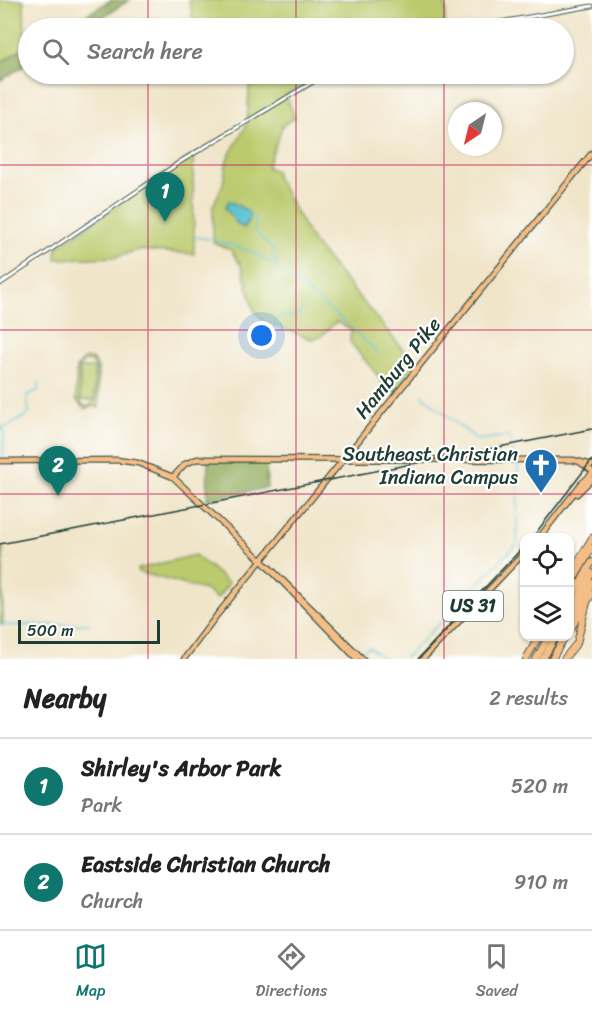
<!DOCTYPE html>
<html lang="en">
<head>
<meta charset="utf-8">
<style>
  body { margin:0; font-family:Sriracha,sans-serif; background:#f2f2f2; color:#222 }
  .controls { position:absolute; right:18px; bottom:18px; display:grid; overflow:hidden; border-radius:12px; box-shadow:0 2px 4px #0004 }
  .controls button { width:54px; height:54px; display:grid; place-items:center; padding:0; border:0; border-bottom:2px solid #e0e0e0; background:#fff; color:#222; font:30px sans-serif }
  .compass { position:absolute; left:448px; top:102px; width:54px; height:54px; border-radius:50%; background:#fff; box-shadow:0 2px 4px #0004; rotate:215deg }
  .scale { position:absolute; left:18px; bottom:15px; width:142px; box-sizing:border-box; padding-left:6px; border:3px solid #1f3d34; border-top:0; font-size:16px; line-height:21px; white-space:nowrap; color:#1f3d34; -webkit-text-stroke:4px #fff; paint-order:stroke }
  .you { position:absolute; left:262px; top:336px; width:21px; height:21px; margin:-15px; border:4px solid #fff; border-radius:50%; background:#1a73e8; box-shadow:0 0 0 9px #1a73e833 }
  .badge { display:grid; place-items:center; width:39px; height:39px; border-radius:50%; background:#0f766e; color:#fff; font-size:20px; font-weight:700 }
  .pin { position:absolute; translate:-50% -50px; filter:drop-shadow(0 2px 3px #0008) }
  .pin::after { content:''; position:absolute; top:32px; width:21px; height:18px; background:inherit; clip-path:polygon(0 0,100% 0,50% 100%) }
  .list { margin:0; padding:0; list-style:none }
  h2 { display:flex; justify-content:space-between; align-items:center; height:78px; margin:0; padding:0 24px; font-size:26px }
  h2 small { font-size:20px; font-weight:400; color:#767676 }
  .list li { display:grid; grid-template-columns:39px 1fr auto; gap:18px; align-items:center; box-sizing:border-box; height:96px; padding:0 24px; border-top:2px solid #e0e0e0 }
  .list b { display:block; font-size:22px; white-space:nowrap }
  .list p { margin:0; font-size:20px; white-space:nowrap; color:#767676 }
  .list em { font-size:20px; font-style:normal; color:#767676 }
  .icon { flex:none; width:33px; height:33px; fill:none; stroke:currentColor; stroke-width:2; stroke-linecap:round; stroke-linejoin:round }
  .map { position:relative; flex:none; width:592px; height:659px; overflow:hidden }
  .search { position:absolute; background:#fff; box-shadow:0 2px 4px #0004; left:18px; right:18px; top:18px; height:66px; display:flex; align-items:center; gap:15px; box-sizing:border-box; padding:0 21px; border-radius:33px; color:#767676; font-size:22px }
  .sheet { height:270px; background:#fff }
  nav { display:flex; justify-content:space-around; align-items:center; box-sizing:border-box; height:84px; border-top:2px solid #e0e0e0; background:#fff; font-size:16px; color:#767676 }
  nav a { display:grid; justify-items:center; gap:3px }
  nav .on { color:#0f766e }
  .map>svg:first-child { display:block }
</style>
</head>
<body>
<div class="map">
<svg width="592" height="659" viewBox="0 0 592 659">
  <rect width="100%" height="100%" fill="#fff"/>
  <filter id="ink" filterUnits="userSpaceOnUse"><feTurbulence type="fractalNoise" baseFrequency=".0167" numOctaves="2"/><feDisplacementMap in="SourceGraphic" scale="12" xChannelSelector="R" yChannelSelector="G"/><feConvolveMatrix kernelMatrix="1 2 1 2 8 2 1 2 1" color-interpolation-filters="sRGB"/></filter>
  <filter id="wash" filterUnits="userSpaceOnUse"><feTurbulence type="fractalNoise" baseFrequency=".008" numOctaves="4" result="noise"/><feDisplacementMap in="SourceGraphic" scale="24" xChannelSelector="R" yChannelSelector="G"/><feGaussianBlur stdDeviation="1.35" result="paint"/><feColorMatrix in="noise" values="0 0 0 0 0 0 0 0 0 0 0 0 0 0 0 0 0 1.4 0 .05"/><feComposite in="paint" operator="in"/></filter>
  <g filter="url(#wash)">
    <rect width="100%" height="100%" fill="#f0e5c9"/>
    <g fill="#bbca6d" stroke="#6d8450" stroke-width="1.5" fill-rule="evenodd">
      <polygon points="0,0 24,0 25,47 0,63"/>
      <polygon points="189,0 443,0 446,9 444,28 195,28"/>
      <polygon points="250,74 324,74 286,95 295,118 283,125 267,167 276,171 276,176 313,242 415,364 392,394 388,393 378,376 350,342 351,329 336,322 320,337 311,339 263,321 254,310 242,267 231,250 213,242 213,206 223,184 227,159 247,124"/>
      <polygon points="193,155 194,254 138,250 117,257 56,259 57,247"/>
      <path d="M85,358l8,2 5,8 1,40 -3,-2 -12,3 -8,-9v-32zM84,361l8,1 4,6v32l-8,7 -7,-3 -3,-36z"/>
      <rect x="80" y="368" width="14" height="32"/>
      <polygon points="3,547 3,624 0,624 0,548"/>
      <polygon points="195,555 229,583 217,599 205,590 138,572 138,569"/>
    </g>
    <g fill="#94ae60" stroke="#5a764a" stroke-width="1.5">
      <polygon points="111,0 130,0 84,28 65,28"/>
      <polygon points="25,47 28,50 28,63 0,81 0,63"/>
      <polygon points="208,461 266,463 267,488 207,499"/>
    </g>
    <polygon fill="#55c0cf" stroke="#3a7e82" stroke-width="1.5" points="229,201 248,211 250,217 244,228 238,225 225,208"/>
    <g fill="none" stroke-linecap="round" stroke-linejoin="round">
      <g stroke="#55c0cf" stroke-width="1.5">
        <polyline points="249,215 255,217 255,231 263,239"/>
        <polyline points="196,237 209,239"/>
        <polyline points="213,239 252,252 274,265"/>
        <polyline points="264,240 274,251 276,265"/>
        <polyline points="275,266 347,324"/>
        <polyline points="273,321 280,317 298,315 303,309"/>
        <polyline points="351,328 378,353"/>
        <polyline points="399,373 405,378"/>
        <polyline points="422,395 477,440 508,436 512,444"/>
        <polyline points="0,422 4,434 3,456"/>
        <polyline points="3,429 29,414 27,395 38,391 39,382"/>
        <polyline points="512,447 514,456"/>
        <polyline points="0,625 57,625"/>
        <polyline points="59,625 89,624"/>
        <polyline points="363,651 369,647 384,659"/>
        <polyline points="404,659 517,544 518,464"/>
      </g>
    </g>
  </g>
  <g filter="url(#ink)">
    <g fill="none" stroke-linecap="round" stroke-linejoin="round">
      <g stroke="#3e564a" stroke-width="5">
        <g id="minor">
          <polyline points="465,28 592,6"/>
          <polyline points="0,284 183,160 326,74"/>
        </g>
      </g>
      <g stroke="#3e564a" stroke-width="7">
        <g id="major">
          <polyline points="0,461 117,460 138,463 173,477 262,561 357,659"/>
          <polyline points="581,463 592,471"/>
          <polyline points="173,477 185,464 197,459 573,460 592,465"/>
          <polyline points="577,494 592,479"/>
          <polyline points="539,538 581,484 592,474"/>
          <polyline points="268,566 363,659"/>
          <polyline points="184,659 217,615 592,153"/>
          <polyline points="423,659 524,553"/>
        </g>
      </g>
      <g stroke="#3e564a" stroke-width="8">
        <g id="highway">
          <polyline points="570,575 592,538"/>
          <polyline points="570,586 592,548"/>
          <polyline points="570,601 592,562"/>
          <polyline points="570,614 592,573"/>
          <polyline points="570,622 592,583"/>
          <polyline points="570,630 592,594"/>
          <polyline points="526,659 539,636"/>
          <polyline points="536,659 549,636"/>
          <polyline points="543,659 556,636"/>
          <polyline points="552,659 565,636"/>
          <polyline points="564,659 577,643 587,602"/>
        </g>
      </g>
      <use href="#minor" stroke="#fff" stroke-width="3"/>
      <use href="#major" stroke="#f6be87" stroke-width="4.5"/>
      <use href="#highway" stroke="#f6be87" stroke-width="6"/>
      <g stroke="#1f3d34" stroke-width="1.5">
        <polyline points="532,538 592,460"/>
        <polyline points="0,544 592,429"/>
        <polyline points="418,659 524,546"/>
      </g>
    </g>
  </g>
  <path fill="none" stroke="#c2185b" stroke-width="1.5" stroke-opacity="0.55" d="M148,0v28M296,0v28M444,0v28M148,74v585M296,74v585M444,74v585M0,165h592M0,330h592M0,494h592"/>
  <defs>
    <g id="church-pin" transform="scale(1.725)"><path d="M0 17L-7.5 6A9.5 9.5 0 1 1 7.5 6Z" fill="#1f6fb2" stroke="#fff"/><path d="M-1.2-6h2.4v3.5h3.3v2.4h-3.3V6h-2.4V-.1h-3.3v-2.4h3.3Z" fill="#fff"/></g>
  </defs>
  <g fill-rule="evenodd">
    <use href="#church-pin" x="541" y="465"/>
  </g>
  <g text-anchor="middle" dominant-baseline="central" stroke-width="4.5" stroke-linejoin="round" paint-order="stroke">
    <rect fill="#fff" stroke="#627771" stroke-width="1.5" x="443" y="591" width="60" height="30" rx="4.5"/>
    <g font-size="18" font-weight="bold" fill="#1f3d34">
      <text x="473" y="606">US 31</text>
    </g>
    <g font-size="20" fill="#1f3d34" stroke="#fff">
      <text transform="translate(398 368) rotate(-51)">Hamburg Pike</text>
    </g>
    <g font-size="20" fill="#1f3d34" stroke="#fff" text-anchor="end">
      <text x="518" y="454">Southeast Christian<tspan x="518" dy="23">Indiana Campus</tspan></text>
    </g>
  </g>
</svg>
<div class="controls">
<button><svg class="icon" aria-label="locate" viewBox="0 0 24 24"><circle cx="12" cy="12" r="6"/><path d="M12 2v4M12 18v4M2 12h4M18 12h4"/></svg></button>
<button><svg class="icon" aria-label="layers" viewBox="0 0 24 24"><path d="M12 4l9 5-9 5-9-5zM3 14l9 5 9-5"/></svg></button>
</div>
<svg class="compass" viewBox="-18 -18 36 36"><path d="M0-13l5 13h-10z" fill="#e53935"/><path d="M0 13l5-13h-10z" fill="#767676"/></svg>
<div class="scale">500 m</div>
<div class="you"></div>
<div class="pin badge" style="left:165px;top:222px">1</div>
<div class="pin badge" style="left:58px;top:496px">2</div>
<div class="search"><svg class="icon" aria-label="search" viewBox="0 0 24 24"><circle cx="10" cy="10" r="6"/><path d="M15 15l6 6"/></svg>Search here</div>
</div>
<section class="sheet">
<h2>Nearby<small>2 results</small></h2>
<ul class="list">
<li><span class="badge">1</span><div><b>Shirley's Arbor Park</b><p>Park</p></div><em>520 m</em></li>
<li><span class="badge">2</span><div><b>Eastside Christian Church</b><p>Church</p></div><em>910 m</em></li>
</ul>
</section>
<nav>
<a class="on"><svg class="icon" aria-label="map" viewBox="0 0 24 24"><path d="M3 6l6-2 6 2 6-2v14l-6 2-6-2-6 2zM9 4v14M15 6v14"/></svg>Map</a>
<a><svg class="icon" aria-label="directions" viewBox="0 0 24 24"><path d="M12 3l9 9-9 9-9-9zM9 14v-3h6M13 9l2 2-2 2"/></svg>Directions</a>
<a><svg class="icon" aria-label="saved" viewBox="0 0 24 24"><path d="M7 4h10v16l-5-4-5 4z"/></svg>Saved</a>
</nav>
</body>
</html>
